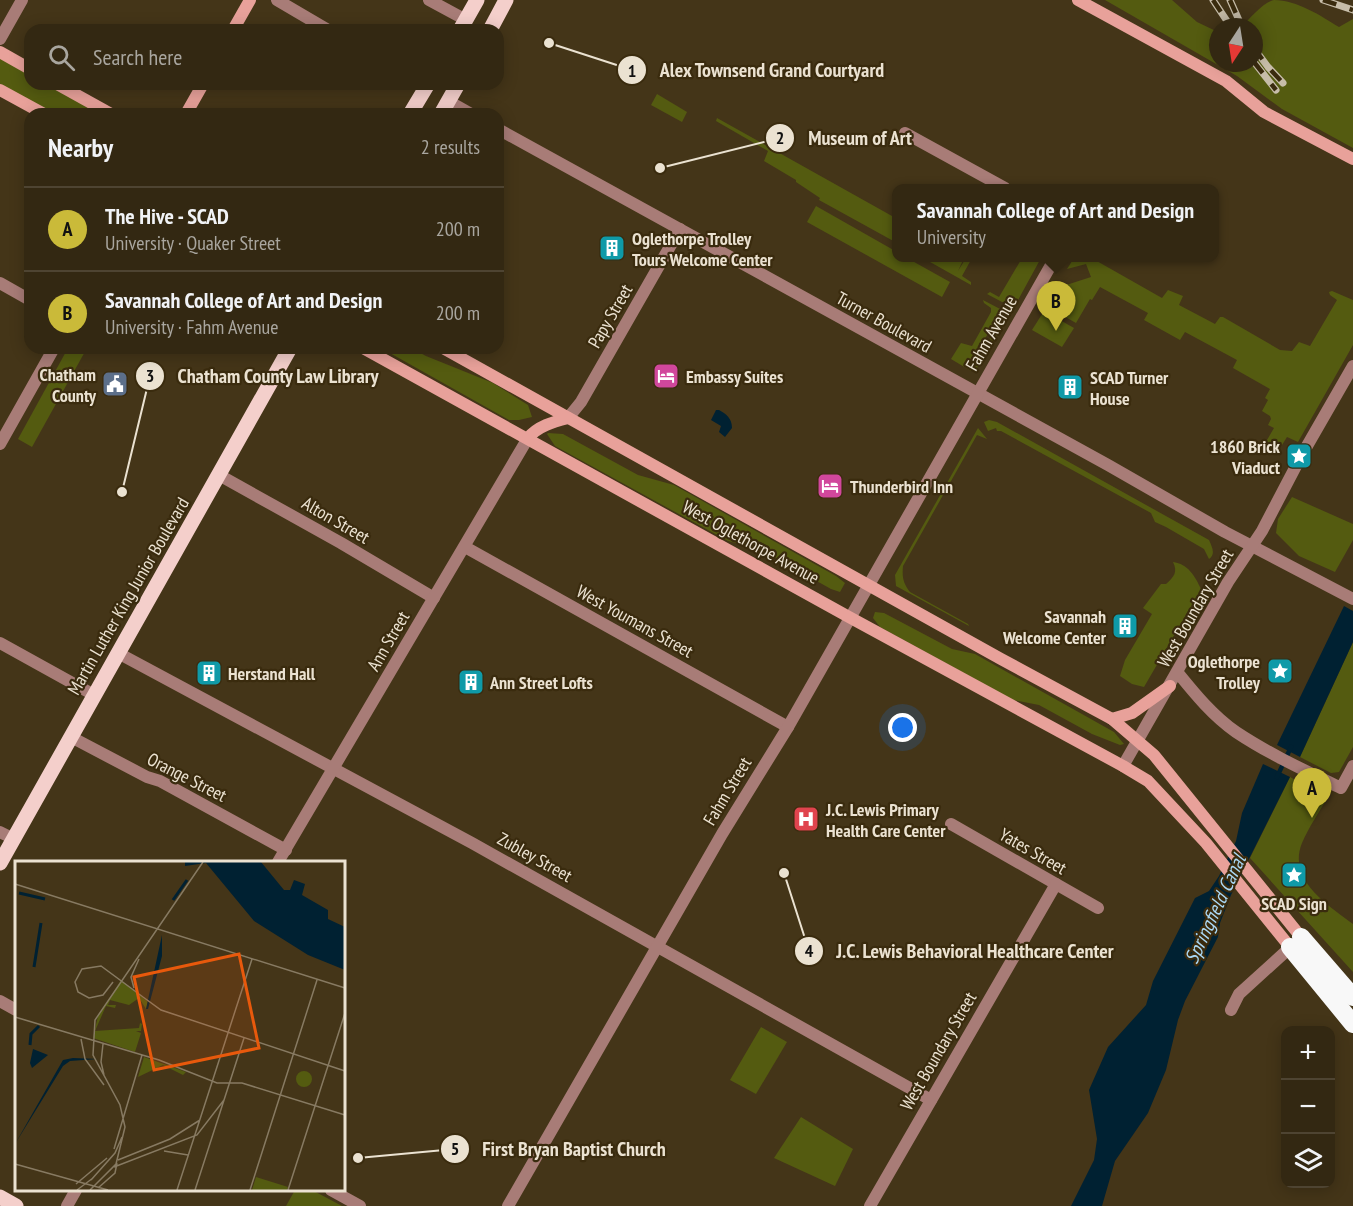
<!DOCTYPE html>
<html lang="en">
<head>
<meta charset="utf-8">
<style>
  body { margin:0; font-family:"PT Sans Narrow",sans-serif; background:#3b301b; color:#f1f3f6 }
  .controls { position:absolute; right:18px; bottom:18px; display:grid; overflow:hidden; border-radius:12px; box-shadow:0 3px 15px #0003 }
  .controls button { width:54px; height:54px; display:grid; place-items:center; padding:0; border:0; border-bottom:2px solid #4e4432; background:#332812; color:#f1f3f6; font:30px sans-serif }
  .compass { position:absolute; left:1209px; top:18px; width:54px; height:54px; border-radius:50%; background:#332812; box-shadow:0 3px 15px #0003; rotate:192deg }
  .you { position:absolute; left:903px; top:728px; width:21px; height:21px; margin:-15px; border:4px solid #fff; border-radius:50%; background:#1a73e8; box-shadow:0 0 0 9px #1a73e833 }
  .badge { display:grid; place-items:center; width:39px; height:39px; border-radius:50%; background:#caba39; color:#111; font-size:20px; font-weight:700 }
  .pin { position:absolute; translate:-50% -50px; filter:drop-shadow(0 2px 3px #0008) }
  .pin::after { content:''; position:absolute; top:32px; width:21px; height:18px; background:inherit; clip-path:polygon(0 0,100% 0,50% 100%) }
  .popup { position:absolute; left:892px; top:184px; width:327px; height:78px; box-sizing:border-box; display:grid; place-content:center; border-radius:12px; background:#332812; filter:drop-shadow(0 2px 4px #0005); font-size:20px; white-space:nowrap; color:#a9a69f }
  .popup b { font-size:22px; color:#f1f3f6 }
  .popup::after { content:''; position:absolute; left:50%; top:100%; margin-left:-12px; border:12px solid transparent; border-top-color:#332812 }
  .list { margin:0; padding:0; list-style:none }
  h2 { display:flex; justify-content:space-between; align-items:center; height:78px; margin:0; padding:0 24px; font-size:26px }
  h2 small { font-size:20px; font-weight:400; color:#a9a69f }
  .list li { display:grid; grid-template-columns:39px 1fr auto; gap:18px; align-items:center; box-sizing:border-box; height:84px; padding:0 24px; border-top:2px solid #4e4432 }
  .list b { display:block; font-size:22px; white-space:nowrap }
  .list p { margin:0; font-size:20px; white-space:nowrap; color:#a9a69f }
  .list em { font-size:20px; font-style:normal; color:#a9a69f }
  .icon { flex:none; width:33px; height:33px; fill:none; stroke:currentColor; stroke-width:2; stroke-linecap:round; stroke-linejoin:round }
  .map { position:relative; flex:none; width:1353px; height:1206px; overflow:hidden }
  .search { position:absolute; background:#332812; box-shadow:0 3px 15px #0003; left:24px; top:24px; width:480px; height:66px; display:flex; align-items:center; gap:15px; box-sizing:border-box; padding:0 21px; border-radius:18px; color:#a9a69f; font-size:22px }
  .panel { position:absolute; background:#332812; box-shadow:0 3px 15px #0003; left:24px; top:108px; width:480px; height:246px; border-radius:18px }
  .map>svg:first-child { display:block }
</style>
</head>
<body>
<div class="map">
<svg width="1353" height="1206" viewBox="0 0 1353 1206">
  <rect width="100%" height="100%" fill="#443518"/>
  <g fill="#545b10">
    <path d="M1105,0h67l25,22 21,10v31h36v-36h-13c9,-8 21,-24 33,-27 23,0 47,16 65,27l14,-8v129l-71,-39 -45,-33z"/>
    <polygon points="0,54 30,71 30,84 52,84 105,114 55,114 0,84"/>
    <polygon points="657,94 687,112 682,122 651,105"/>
    <polygon points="717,118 892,216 894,214 897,215 897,243 819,200 820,198 796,182 796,180 764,161 768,151 716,121"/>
    <polygon points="816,206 897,252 897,258 907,258 950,282 942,297 807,222"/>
    <polygon points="923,258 964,258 958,271 966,258 972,258 962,276 971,282 971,285"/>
    <polygon points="1022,258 1041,258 1017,302 1002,302 987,294 990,292 999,297"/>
    <polygon points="1074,258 1095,258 1095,260 1162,298 1168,290 1183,296 1179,305 1215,324 1220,317 1223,317 1280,350 1292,351 1299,342 1310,346 1337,300 1330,295 1329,292 1332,291 1353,300 1353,345 1298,442 1287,437 1282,445 1272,441 1269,449 1264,445 1274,428 1268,425 1271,419 1270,416 1262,411 1268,400 1265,398 1270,389 1233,368 1237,360 1185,332 1180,340 1144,320 1148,313 1100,287 1092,300 1090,299 1076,323 1046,306 1057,288 1091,277 1086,264 1067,269"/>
    <polygon points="983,300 1002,310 974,357 971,371 951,359 961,343 972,346 991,312 991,308 984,303"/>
    <polygon points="1044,311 1074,328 1062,347 1032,330"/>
    <polygon points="1002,317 1007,319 974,373 976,363"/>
    <polygon points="68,348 87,348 32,447 18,439"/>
    <polygon points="381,348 411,348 426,356 493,383 528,405 532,417 519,420 509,420"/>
    <path d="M989,420l8,2 212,118c3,7 7,14 0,19l-5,-10 -38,-22 -11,-5 -4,-9 -150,-82h-4l-1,-3 -8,3 -4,-9z"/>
    <path d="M978,428l9,11 -10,-4 -74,131c-1,11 0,17 7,26l58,32 1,2 -73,-40 -1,-11z"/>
    <polygon points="548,433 563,434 638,475 674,485 836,576 845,583 840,592 831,589 761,550 728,541 555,446 547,434"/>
    <polygon points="1292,497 1353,524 1353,540 1335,572 1299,556 1276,533 1278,519"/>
    <path d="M1173,562c15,2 22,14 28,27l-57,98 -12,-3 -12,-8 5,-16 27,-46 -9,-6 18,-24h5c8,-7 12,-12 7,-22z"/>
    <polygon points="875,612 884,613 952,649 975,654 1114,732 1124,744 1120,745 1092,734 1039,705 1013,700 880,627 873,618"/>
    <polygon points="1353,642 1353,747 1339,772 1331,773 1300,757"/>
    <path d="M1290,777l38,20c-9,15 -19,30 -26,46 -15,37 26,62 51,81v48l-103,-114z"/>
    <polygon points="761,1027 787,1042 756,1094 730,1080"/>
    <polygon points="801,1117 853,1149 835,1186 774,1158"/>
    <polygon points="295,1190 312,1190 342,1206 286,1206"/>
  </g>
  <g fill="#002132">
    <path d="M716,410h3c7,4 13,8 13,18l-7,9 -6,-5 2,-6 -10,-6z"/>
    <polygon points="1344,606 1353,611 1353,642 1300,757 1277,745"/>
    <polygon points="1263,764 1290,777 1231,895 1220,923 1218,937 1185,1001 1178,1020 1166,1070 1148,1113 1115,1161 1102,1206 1071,1206 1094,1160 1097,1139 1089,1090 1108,1047 1146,1005 1153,981 1195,898 1209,891 1219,876 1236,841 1242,813"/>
  </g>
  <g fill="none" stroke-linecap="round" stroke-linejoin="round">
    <polyline stroke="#002132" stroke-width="4.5" points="1277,777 1291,747"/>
    <polyline stroke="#5d4f34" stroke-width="12" stroke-dasharray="12 6" stroke-linecap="butt" points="1296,466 1307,446"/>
    <g stroke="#a87c77" stroke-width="12">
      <polyline points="277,0 328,30"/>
      <polyline points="429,0 466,20"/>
      <polyline points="448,101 471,114"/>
      <polyline points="498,129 1108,465 1225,532 1353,599"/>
      <polyline points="905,133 1005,188"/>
      <polyline points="0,283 30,300"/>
      <polyline points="568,418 581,402 680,229"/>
      <polyline points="0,444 54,348"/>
      <polyline points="219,475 341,543 434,598"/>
      <polyline points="465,547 788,727"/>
      <polyline points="118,653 472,843 931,1100"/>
      <path d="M1178,673c17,21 35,43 58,59 33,22 70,39 105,56l12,-22"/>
      <polyline points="71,737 147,777 160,781 286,850"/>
      <polyline points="951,824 1098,908"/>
      <polyline points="0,832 14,839"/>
      <polyline points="278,862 528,438"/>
      <polyline points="0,1001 16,1010"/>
      <polyline points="1231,1010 1239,994 1294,944"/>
      <polyline points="331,1190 360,1206"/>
      <polyline points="67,1206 76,1190"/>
      <polyline points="508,1206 722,834 788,727 1055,258"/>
      <polyline points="870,1206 1056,884"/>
    </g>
    <g stroke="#a87c77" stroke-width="12">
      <polyline points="0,39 22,0"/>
      <polyline points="1307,446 1353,366"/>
      <polyline points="0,643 94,695"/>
      <polyline points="1123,766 1228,582 1262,531 1296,466"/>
    </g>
    <g stroke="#e8a19a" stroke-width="12">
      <polyline points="1078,0 1226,81 1264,112 1353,159"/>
      <polyline points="233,30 250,0"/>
      <polyline points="0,52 30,69"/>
      <polyline points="57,84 111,114"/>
      <polyline points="0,90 44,114"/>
      <polyline points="186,114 203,84"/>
      <polyline points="363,348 849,617 1123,766 1148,781 1206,843 1290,947"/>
      <polyline points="443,348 1001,659 1112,719 1154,755 1301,937"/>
      <path d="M528,438c10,-12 25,-16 40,-20"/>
      <polyline points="1112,719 1132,713 1170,686"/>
    </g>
    <g stroke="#f4cfcb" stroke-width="15">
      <polyline points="460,30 477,0"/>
      <polyline points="490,30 506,0"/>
      <polyline points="410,114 428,84"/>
      <polyline points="441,114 458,84"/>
      <polyline points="0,863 290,348"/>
      <polyline points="0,1197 16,1206"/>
    </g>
    <g stroke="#f8f8f8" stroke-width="18">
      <polyline points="1301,937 1353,997"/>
      <polyline points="1290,947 1353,1024"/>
    </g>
    <g stroke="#c7bda9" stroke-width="7">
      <g id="rail">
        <polyline points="1213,0 1231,27"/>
        <polyline points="1230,0 1242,27"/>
        <polyline points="1323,0 1353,10"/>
        <polyline points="1254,48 1268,67 1283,83"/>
        <polyline points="1254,62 1276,90"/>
      </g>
    </g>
    <use href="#rail" stroke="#3a2b0e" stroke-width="4.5" stroke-dasharray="14" stroke-linecap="butt"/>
  </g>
  <defs>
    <g id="building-square" transform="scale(1.35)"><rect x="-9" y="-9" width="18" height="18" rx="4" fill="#0f9aa8" stroke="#3a2b0e"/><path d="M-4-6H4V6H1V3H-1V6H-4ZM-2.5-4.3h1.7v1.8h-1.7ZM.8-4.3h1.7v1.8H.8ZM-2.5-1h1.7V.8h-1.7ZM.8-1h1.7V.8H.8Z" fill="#fff"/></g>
    <g id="hotel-square" transform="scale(1.35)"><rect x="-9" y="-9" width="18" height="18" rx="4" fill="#d1479c" stroke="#3a2b0e"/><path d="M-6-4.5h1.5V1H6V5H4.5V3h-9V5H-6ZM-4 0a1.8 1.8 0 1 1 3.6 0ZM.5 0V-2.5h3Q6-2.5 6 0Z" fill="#fff"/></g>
    <g id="civic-square" transform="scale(1.35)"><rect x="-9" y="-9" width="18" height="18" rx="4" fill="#5c6f8a" stroke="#3a2b0e"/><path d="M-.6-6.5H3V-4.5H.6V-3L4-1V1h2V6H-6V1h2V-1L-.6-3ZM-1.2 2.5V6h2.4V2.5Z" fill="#fff"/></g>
    <g id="sight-square" transform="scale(1.35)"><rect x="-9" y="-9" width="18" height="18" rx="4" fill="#0f9aa8" stroke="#3a2b0e"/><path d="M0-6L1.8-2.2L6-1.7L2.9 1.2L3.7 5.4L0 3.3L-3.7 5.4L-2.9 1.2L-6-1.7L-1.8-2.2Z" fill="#fff"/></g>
    <g id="hospital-square" transform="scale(1.35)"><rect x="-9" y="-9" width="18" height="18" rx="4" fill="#e0444e" stroke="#3a2b0e"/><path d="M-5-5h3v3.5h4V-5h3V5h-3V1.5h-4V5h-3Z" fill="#fff"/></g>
  </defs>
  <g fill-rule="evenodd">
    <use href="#building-square" x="612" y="248"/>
    <use href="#hotel-square" x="666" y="376"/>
    <use href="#civic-square" x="115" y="384"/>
    <use href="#building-square" x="1070" y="387"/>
    <use href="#sight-square" x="1299" y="456"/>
    <use href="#hotel-square" x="830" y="486"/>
    <use href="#building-square" x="1125" y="626"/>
    <use href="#sight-square" x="1280" y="671"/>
    <use href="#building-square" x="209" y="673"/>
    <use href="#building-square" x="471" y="682"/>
    <use href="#hospital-square" x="806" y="819"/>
    <use href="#sight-square" x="1294" y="875"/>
  </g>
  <g text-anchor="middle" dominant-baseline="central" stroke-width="4.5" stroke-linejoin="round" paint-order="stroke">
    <g font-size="18" font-weight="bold" fill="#ebe2d1" stroke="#3a2b0e" text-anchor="start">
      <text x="632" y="238">Oglethorpe Trolley<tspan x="632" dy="21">Tours Welcome Center</tspan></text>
      <text x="96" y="374" text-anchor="end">Chatham<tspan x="96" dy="21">County</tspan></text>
      <text x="686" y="376">Embassy Suites</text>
      <text x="1090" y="377">SCAD Turner<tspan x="1090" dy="21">House</tspan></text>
      <text x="1280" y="446" text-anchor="end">1860 Brick<tspan x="1280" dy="21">Viaduct</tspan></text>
      <text x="850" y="486">Thunderbird Inn</text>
      <text x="1106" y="616" text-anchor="end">Savannah<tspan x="1106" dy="21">Welcome Center</tspan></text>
      <text x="1260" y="661" text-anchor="end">Oglethorpe<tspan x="1260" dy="21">Trolley</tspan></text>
      <text x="228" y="673">Herstand Hall</text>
      <text x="490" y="682">Ann Street Lofts</text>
      <text x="826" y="809">J.C. Lewis Primary<tspan x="826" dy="21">Health Care Center</tspan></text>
      <text x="1294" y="903" text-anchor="middle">SCAD Sign</text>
    </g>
    <g font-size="18" fill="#ebe2d1" stroke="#3a2b0e">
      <text transform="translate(610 316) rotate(-60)">Papy Street</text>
      <text transform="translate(884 322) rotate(29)">Turner Boulevard</text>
      <text transform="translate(991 333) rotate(-60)">Fahm Avenue</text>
      <text transform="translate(336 520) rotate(30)">Alton Street</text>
      <text transform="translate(751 542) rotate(29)">West Oglethorpe Avenue</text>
      <text transform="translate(128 596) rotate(-60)">Martin Luther King Junior Boulevard</text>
      <text transform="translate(1195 608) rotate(-60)">West Boundary Street</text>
      <text transform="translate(635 621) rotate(29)">West Youmans Street</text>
      <text transform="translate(388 641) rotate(-60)">Ann Street</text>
      <text transform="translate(187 777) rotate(27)">Orange Street</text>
      <text transform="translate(727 791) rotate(-59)">Fahm Street</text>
      <text transform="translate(1033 851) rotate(30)">Yates Street</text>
      <text transform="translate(535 857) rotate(29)">Zubley Street</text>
      <text transform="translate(938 1051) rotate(-60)">West Boundary Street</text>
    </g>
    <g font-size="20" font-style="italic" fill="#aad8f5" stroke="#3a2b0e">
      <text transform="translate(1215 909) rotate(-65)">Springfield Canal</text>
    </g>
  </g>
  <g transform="translate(15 861)">
    <rect width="330" height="330" fill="#443518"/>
    <path d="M106,119l27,22 -2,7 -7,-11 -10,7 -19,-5 -2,5h8l-1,3 -9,-2 -11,25 44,-3 1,-5 2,1 -1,7h-5l5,2 -6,19 -42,-14 5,-22zM129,196l42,15 -3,3 -20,-10 -25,12zM281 218a8 8 0 1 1 16 0a8 8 0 1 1-16 0ZM241,316l32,10 -1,3h-35z" fill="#545b10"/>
    <path d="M170,1h76l23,28h6l4,-10 11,4 -3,11 26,15v9l17,8v43l-37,-15 -54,-34 -48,-58 -21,3zM147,74v21l-14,53h-2zM18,188l15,6 -16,13 -2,-5zM58,197l25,1 -28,2 -7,5 -48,78 48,-84z" fill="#002132"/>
    <path fill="none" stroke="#002132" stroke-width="3" d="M4,32l26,6M158,39l14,-20M19,106l7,-44M15,184l1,-11 8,-8"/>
    <path fill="none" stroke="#877a62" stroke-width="1.5" d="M0,23l330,104M98,121l-10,13 -14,3 -11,-6 -3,-10 7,-13 19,-3 42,31M119,127l-3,-11 8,-18M128,136l18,13 184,61M0,156l144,43 58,23h25l103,32M66,178l4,20 19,26M88,183l-2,18 3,13M99,288l28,-94M149,290l24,4M103,299l52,-21 30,-19M0,303l93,26M99,306l83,-32 27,-35M76,319l24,-27 7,-16M61,323l31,-26M83,327l17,-15 2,-10M62,329l16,-12M75,329l26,-26 9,-37 -5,-22 -27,-50 2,-35 108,-158M162,329l75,-231M180,329l49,-152M235,329l67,-210M273,329l57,-177"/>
    <path fill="#e8590c" fill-opacity="0.15" stroke="#e8590c" stroke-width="3" d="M224,93l20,94 -105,22 -20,-93z"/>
    <rect width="330" height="330" fill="none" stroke="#ebe2d1" stroke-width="3"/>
  </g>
  <path fill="none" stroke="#ebe2d1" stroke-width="2" d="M549 43L632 70M660 168L780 138M122 492L150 376M784 873L809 951M358 1158L455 1149"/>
  <g fill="#ebe2d1" stroke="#3a2b0e" stroke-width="2">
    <circle cx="549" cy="43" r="6"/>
    <circle cx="660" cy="168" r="6"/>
    <circle cx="122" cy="492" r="6"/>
    <circle cx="784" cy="873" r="6"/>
    <circle cx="358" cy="1158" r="6"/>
    <circle cx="632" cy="70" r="15"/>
    <circle cx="780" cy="138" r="15"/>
    <circle cx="150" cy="376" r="15"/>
    <circle cx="809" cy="951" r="15"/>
    <circle cx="455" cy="1149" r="15"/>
  </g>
  <g font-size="18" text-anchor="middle" font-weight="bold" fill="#111">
    <text x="632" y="77">1</text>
    <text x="780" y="144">2</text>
    <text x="150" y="382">3</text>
    <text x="809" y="957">4</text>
    <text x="455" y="1155">5</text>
  </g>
  <g font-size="20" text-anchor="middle" font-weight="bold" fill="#ebe2d1" stroke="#3a2b0e" stroke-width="4.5" stroke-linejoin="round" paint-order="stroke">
    <text x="772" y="77">Alex Townsend Grand Courtyard</text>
    <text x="860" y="145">Museum of Art</text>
    <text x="278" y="383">Chatham County Law Library</text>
    <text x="975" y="958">J.C. Lewis Behavioral Healthcare Center</text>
    <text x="574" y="1156">First Bryan Baptist Church</text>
  </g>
</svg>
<div class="controls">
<button>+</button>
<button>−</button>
<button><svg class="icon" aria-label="layers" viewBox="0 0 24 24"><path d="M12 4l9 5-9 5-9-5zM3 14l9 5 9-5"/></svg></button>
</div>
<svg class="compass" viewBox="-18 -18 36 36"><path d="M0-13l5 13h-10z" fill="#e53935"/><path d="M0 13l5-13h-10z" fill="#a9a69f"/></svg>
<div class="you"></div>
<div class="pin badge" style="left:1312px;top:818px">A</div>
<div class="pin badge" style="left:1056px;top:331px">B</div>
<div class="popup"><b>Savannah College of Art and Design</b>University</div>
<div class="search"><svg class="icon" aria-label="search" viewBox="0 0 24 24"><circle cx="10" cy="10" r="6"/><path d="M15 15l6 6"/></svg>Search here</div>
<section class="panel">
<h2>Nearby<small>2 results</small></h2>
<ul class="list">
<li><span class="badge">A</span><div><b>The Hive - SCAD</b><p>University · Quaker Street</p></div><em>200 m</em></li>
<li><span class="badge">B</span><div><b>Savannah College of Art and Design</b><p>University · Fahm Avenue</p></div><em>200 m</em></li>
</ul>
</section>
</div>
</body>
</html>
